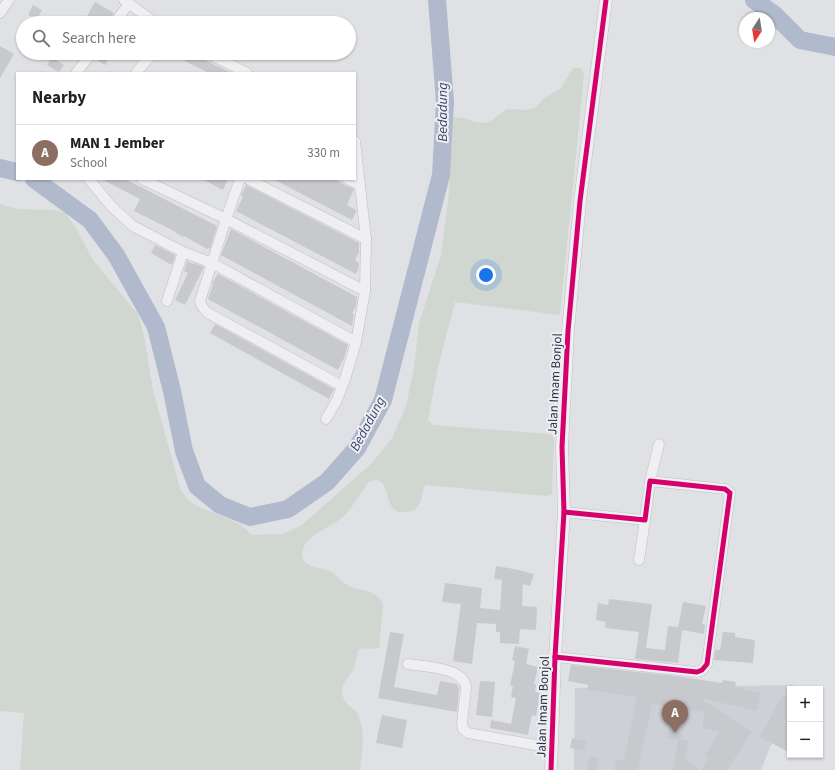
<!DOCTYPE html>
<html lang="en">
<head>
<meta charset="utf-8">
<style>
  body { margin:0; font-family:"Source Sans 3",sans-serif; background:#f2f2f2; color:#202124 }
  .controls { position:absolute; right:12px; bottom:12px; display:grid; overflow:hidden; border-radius:0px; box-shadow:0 1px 3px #0004 }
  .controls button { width:36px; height:36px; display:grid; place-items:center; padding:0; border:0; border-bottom:1px solid #e0e0e0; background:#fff; color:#202124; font:20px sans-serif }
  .compass { position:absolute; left:739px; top:12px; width:36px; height:36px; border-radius:50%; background:#fff; box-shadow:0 1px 3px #0004; rotate:192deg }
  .you { position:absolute; left:486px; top:275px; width:14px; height:14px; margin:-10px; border:3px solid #fff; border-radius:50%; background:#1a73e8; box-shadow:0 0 0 6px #1a73e833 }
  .badge { display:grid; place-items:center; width:26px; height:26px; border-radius:50%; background:#7c3aed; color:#fff; font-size:13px; font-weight:700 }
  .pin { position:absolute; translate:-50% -33px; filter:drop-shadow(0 1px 2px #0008) }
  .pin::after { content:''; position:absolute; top:21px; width:14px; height:12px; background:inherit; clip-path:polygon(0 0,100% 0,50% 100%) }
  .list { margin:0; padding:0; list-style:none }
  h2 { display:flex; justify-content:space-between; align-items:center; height:52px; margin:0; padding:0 16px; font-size:17px }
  h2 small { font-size:13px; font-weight:400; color:#757577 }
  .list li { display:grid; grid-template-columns:26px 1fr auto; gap:12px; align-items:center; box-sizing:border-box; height:56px; padding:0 16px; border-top:1px solid #e0e0e0 }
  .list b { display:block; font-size:15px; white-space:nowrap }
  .list p { margin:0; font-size:13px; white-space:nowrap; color:#757577 }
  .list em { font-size:13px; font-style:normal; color:#757577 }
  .icon { flex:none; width:22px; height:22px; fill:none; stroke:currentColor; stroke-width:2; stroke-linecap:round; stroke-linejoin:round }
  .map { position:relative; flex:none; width:835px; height:770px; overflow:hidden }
  .search { position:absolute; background:#fff; box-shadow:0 1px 3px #0004; left:16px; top:16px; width:340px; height:44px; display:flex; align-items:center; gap:10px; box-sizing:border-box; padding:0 14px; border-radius:22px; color:#757577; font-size:15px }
  .panel { position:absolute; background:#fff; box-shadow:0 1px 3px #0004; left:16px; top:72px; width:340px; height:108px; border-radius:0px }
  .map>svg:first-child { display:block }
</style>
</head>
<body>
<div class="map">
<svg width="835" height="770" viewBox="0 0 835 770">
  <rect width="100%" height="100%" fill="#e0e1e4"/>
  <polygon fill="#ced0d7" points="794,685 793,689 790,689 790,696 761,770 574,770 575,688"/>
  <path fill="#d0d7d0" d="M573,68h8l3,7 -24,240 -105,-13 -17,65 -10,53 5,5 117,9 3,2 1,5 -2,53 -5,2 -121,-11c-6,6 -1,17 -12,25 -2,1 -6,2 -9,2 -18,3 -16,-21 -23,-29 -1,-1 -4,-2 -5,-3 -2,0 -4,0 -6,1 -6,3 -18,27 -26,34 -11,11 -29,16 -39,28 -5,7 -6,17 2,21 6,4 14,4 21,7 7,2 10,9 16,13 12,8 33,4 38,21l-4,43 -9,1 -8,-1 -4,3c-1,5 -2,10 -3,15 -4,10 -14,16 -13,27 2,13 12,13 16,22 8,16 4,38 2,55h-340l4,-57 -24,-2v-507l18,5 37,1 10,3 11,15 17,32 45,54 6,21 9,55 27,98 5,8 5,6 10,5 40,17 12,11 31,-1 19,-9 70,-62 20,-25 14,-32 8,-38 5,-45 22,-68 8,-62 4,-76 10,1 12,4 11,1 8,-4 7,-6 6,-4 21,1 8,-3 8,-9 17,-10z"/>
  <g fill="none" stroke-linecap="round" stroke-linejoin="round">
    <g stroke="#b1bacc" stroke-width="18">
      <polyline points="754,0 775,15 800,40 835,47"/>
      <polyline points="0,168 17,172"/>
      <polyline points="34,179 90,220 116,255 156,327 172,391 184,451 197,486 220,505 250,517 288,509 327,482 357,448 383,400 441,175 445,102 437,0"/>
    </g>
  </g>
  <g fill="#c8c9cc">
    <polygon points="95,2 114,13 108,23 83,23"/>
    <polygon points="33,5 42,10 37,19 28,15"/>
    <polygon points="0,46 14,54 0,78"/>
    <polygon points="98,53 112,53 105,65 95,59"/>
    <polygon points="169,53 191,53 231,73 209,73"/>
    <polygon points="52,57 64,65 59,72 47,65"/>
    <polygon points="101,179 125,179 217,226 210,249 208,248 207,249 184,236 183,237 176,233 176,232 134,211 140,199"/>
    <polygon points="202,179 228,179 223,190"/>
    <polygon points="273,179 336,179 344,185 354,189 347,205 356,210 356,212 352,220"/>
    <polygon points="246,185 359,243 359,252 355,260 359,263 359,267 356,274 236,211 243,197 241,196"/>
    <polygon points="231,229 357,297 356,306 352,313 354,314 352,326 221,255"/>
    <polygon points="155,245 175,255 172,265 151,253"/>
    <polygon points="187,261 193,264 194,263 204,267 185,305 175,300 188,273 184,271"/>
    <polygon points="218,274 348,345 344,358 338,370 208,299 213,284 212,283"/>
    <polygon points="215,324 334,389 329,399 210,333"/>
    <polygon points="496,566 514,569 534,574 530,586 523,584 522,606 537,607 536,630 520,629 519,644 500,643 500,632 496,632 496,624 477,623 472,664 453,661 461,604 442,602 445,583 482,588 480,608 500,610 502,580 494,579"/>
    <polygon points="609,599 652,604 646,648 665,650 668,626 678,627 683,602 706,606 702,624 705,625 704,634 682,630 678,663 635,659 639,632 605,628 606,622 596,620 598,603 608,605"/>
    <polygon points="390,632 404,634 394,687 437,695 440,681 457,684 459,689 457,712 378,698"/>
    <polygon points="723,632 735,633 735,637 755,640 753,663 714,660 715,650 720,650"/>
    <polygon points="515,646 529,649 526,664 538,667 534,684 536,685 535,692 540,693 536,716 532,715 528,735 490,728 491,720 511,724 516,698 511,697 513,686 510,686 515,661 512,660"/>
    <polygon points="571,665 676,676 722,683 723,680 736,682 735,687 761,693 757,711 700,698 752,732 727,770 701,770 709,757 705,755 720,732 702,728 705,712 652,704 638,770 614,770 616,760 624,761 637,697 587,690 588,685 568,681"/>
    <polygon points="480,681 495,682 492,717 476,715"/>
    <polygon points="783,694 790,698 790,753 760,737"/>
    <polygon points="382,715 407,720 402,748 376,743"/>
    <polygon points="669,723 684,726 681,739 689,741 685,760 700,770 673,770 678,740 667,738"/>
    <polygon points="572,738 586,741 584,751 570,748"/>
    <polygon points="590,756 599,758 597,770 587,770"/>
  </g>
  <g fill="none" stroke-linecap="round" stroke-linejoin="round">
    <g stroke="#bebfc2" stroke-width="11">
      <g id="minor">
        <polyline points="124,0 156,23"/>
        <polyline points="0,13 9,0"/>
        <polyline points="114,23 129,4"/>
        <polyline points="207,53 247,73"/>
        <polyline points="76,73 92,53"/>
        <polyline points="136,73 153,53"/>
        <polyline points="89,179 111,206 133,226 183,252 212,263 356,342"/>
        <polyline points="142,179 226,219 240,179"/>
        <polyline points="248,179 366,239"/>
        <polyline points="347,179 360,185"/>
        <polyline points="167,301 183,252"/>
        <path d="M342,386l-134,-73c-4,-4 -7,-6 -8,-12l26,-82 139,72"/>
        <polyline points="326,419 337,400 346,376 356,342 365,291 366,239 355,141"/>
        <polyline points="650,481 659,444"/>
        <polyline points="639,560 645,520"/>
        <polyline points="555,657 697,672 702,670 707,664 730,493 725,489 650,481 645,520 564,512"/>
        <path d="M408,664c16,3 57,3 58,24l-4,35 1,6 5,4 84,15"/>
      </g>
    </g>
    <g stroke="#bebfc2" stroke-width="13">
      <polyline id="tertiary" points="551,770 555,657 564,512 562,447 568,331 580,201 606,0"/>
    </g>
    <use href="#minor" stroke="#efeff1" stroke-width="10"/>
    <use href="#tertiary" stroke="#efeff1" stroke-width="12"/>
    <g stroke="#edeff4" stroke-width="8">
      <g id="cycleway">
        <polyline points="555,657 697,672 702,670 707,664 730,493 725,489 650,481 645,520 564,512"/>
        <polyline points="551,770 555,657 564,512 562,447 568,331 580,201 606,0"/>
      </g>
    </g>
    <use href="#cycleway" stroke="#d6006c" stroke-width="5"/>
  </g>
  <g text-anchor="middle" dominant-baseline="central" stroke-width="4" stroke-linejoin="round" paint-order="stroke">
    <g font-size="13" fill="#292d3b" stroke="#edeff4">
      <text transform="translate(555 384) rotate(-87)">Jalan Imam Bonjol</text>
      <text transform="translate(543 707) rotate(-88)">Jalan Imam Bonjol</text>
    </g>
    <g font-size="14" font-style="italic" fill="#38486a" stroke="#edeff4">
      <text transform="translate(443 112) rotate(-90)">Bedadung</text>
      <text transform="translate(368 424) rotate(-62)">Bedadung</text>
    </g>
  </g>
</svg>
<div class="controls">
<button>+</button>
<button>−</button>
</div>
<svg class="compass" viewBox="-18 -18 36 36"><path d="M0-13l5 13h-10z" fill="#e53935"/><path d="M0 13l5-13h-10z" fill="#757577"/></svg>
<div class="you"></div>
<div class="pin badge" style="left:675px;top:733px;background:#8d6e63">A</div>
<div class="search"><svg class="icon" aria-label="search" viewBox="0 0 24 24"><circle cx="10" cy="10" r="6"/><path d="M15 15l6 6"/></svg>Search here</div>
<section class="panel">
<h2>Nearby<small></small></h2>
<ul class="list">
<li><span class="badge" style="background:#8d6e63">A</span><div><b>MAN 1 Jember</b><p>School</p></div><em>330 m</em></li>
</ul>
</section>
</div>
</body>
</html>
